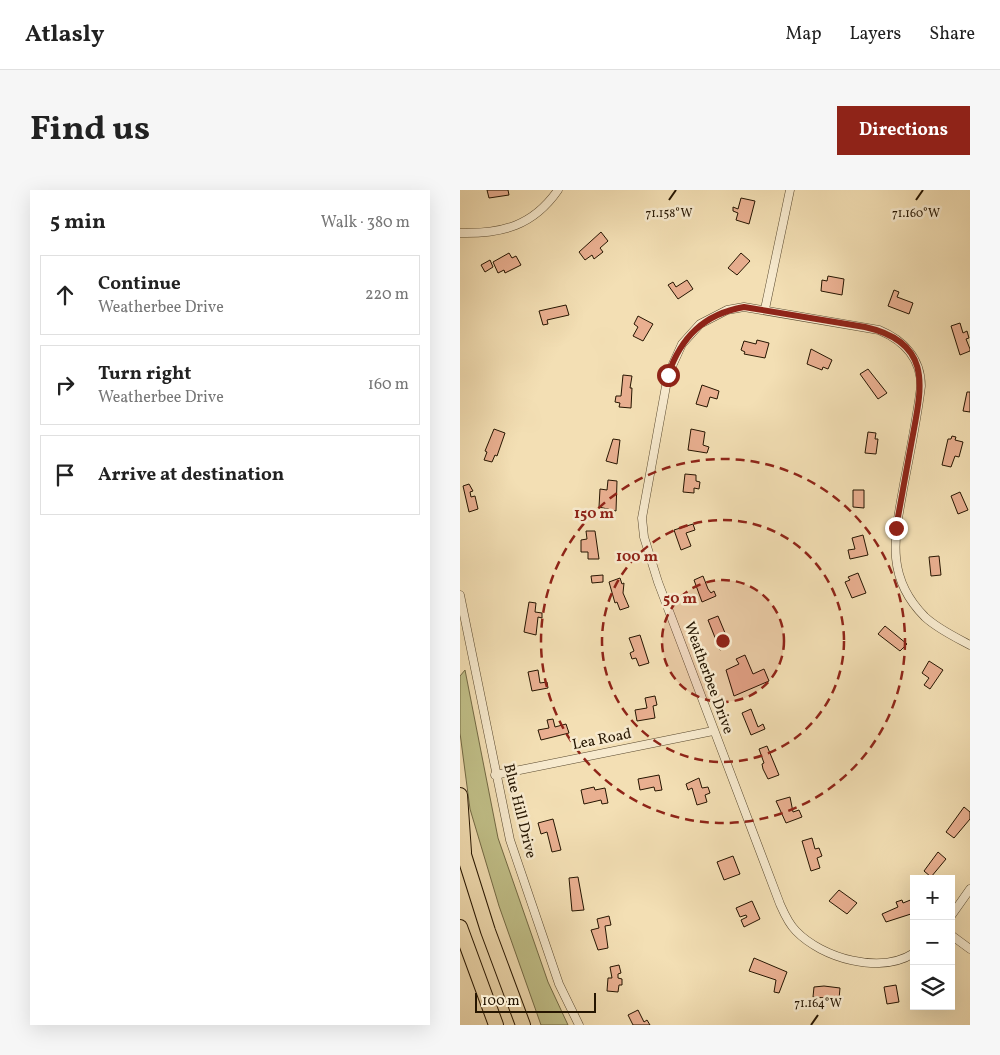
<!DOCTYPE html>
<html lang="en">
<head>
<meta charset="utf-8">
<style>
  body { margin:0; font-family:Vollkorn,serif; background:#f6f6f6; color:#222 }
  .controls { position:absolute; right:15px; bottom:15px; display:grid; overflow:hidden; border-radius:0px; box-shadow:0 5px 20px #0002 }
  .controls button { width:45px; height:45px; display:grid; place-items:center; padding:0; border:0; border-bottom:1px solid #e0e0e0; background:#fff; color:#222; font:25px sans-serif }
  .scale { position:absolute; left:15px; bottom:12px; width:121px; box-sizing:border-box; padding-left:5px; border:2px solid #251501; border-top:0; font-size:14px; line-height:18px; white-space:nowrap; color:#251501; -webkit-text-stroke:4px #f7eace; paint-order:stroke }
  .stop { position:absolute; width:15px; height:15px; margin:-11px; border:4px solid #8f2418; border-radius:50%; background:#fff }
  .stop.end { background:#8f2418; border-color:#fff; box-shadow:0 1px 5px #0008 }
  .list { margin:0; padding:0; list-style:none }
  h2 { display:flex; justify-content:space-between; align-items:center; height:65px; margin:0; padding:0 20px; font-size:21px }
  h2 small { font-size:16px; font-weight:400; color:#767676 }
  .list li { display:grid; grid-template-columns:32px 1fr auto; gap:15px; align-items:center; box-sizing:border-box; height:80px; margin:0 10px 10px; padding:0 10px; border:1px solid #e0e0e0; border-radius:0px }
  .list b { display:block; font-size:19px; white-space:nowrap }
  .list p { margin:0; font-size:16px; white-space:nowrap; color:#767676 }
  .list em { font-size:16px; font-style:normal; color:#767676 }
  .icon { flex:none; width:28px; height:28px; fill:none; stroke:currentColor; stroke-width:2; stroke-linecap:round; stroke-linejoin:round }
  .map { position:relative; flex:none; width:510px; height:835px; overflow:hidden; border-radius:0px }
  header { display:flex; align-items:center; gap:30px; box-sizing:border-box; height:70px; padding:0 25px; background:#fff; border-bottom:1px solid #e0e0e0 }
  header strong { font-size:24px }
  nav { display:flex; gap:28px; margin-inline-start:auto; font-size:18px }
  .intro { display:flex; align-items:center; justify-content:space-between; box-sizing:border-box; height:120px; padding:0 30px }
  h1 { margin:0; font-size:35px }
  .button { padding:12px 22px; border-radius:0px; background:#8f2418; color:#fff; font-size:18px; font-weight:700 }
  main { display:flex; gap:30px; padding:0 30px }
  aside { flex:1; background:#fff; border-radius:0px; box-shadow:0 5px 20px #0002 }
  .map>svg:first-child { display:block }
</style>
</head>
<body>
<header>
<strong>Atlasly</strong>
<nav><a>Map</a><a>Layers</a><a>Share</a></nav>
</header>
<div class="intro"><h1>Find us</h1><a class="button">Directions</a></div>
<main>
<aside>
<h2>5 min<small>Walk · 380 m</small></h2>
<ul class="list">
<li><svg class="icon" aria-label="ahead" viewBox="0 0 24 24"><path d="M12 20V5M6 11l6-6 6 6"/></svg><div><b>Continue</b><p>Weatherbee Drive</p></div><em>220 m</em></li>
<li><svg class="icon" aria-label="right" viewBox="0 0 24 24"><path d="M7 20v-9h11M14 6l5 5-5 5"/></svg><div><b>Turn right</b><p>Weatherbee Drive</p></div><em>160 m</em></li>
<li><svg class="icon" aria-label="arrive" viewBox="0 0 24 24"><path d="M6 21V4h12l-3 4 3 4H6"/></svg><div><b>Arrive at destination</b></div></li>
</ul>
</aside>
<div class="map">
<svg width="510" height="835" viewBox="0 0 510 835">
  <rect width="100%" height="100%" fill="#f3dfb4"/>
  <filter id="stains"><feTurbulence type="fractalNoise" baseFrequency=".004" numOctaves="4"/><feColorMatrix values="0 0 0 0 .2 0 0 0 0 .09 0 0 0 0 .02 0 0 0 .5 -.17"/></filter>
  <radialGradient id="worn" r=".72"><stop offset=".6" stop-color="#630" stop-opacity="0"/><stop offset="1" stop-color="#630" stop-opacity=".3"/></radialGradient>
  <polygon fill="#c1c089" stroke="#736a45" points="5,480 38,648 88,792 108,835 81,835 39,716 10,619 0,543 0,486"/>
  <g fill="#e9af90" stroke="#251501">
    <polygon points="27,0 48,0 49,5 29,8"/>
    <polygon points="281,8 295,11 289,34 276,30 278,23 273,21 273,17 278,19"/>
    <polygon points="141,42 148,51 140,58 143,62 134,69 132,65 125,70 119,62"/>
    <polygon points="49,63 52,68 56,66 61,75 45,83 44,80 38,83 33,72"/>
    <polygon points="281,63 290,71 277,85 268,78"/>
    <polygon points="30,70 33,77 25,82 21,75"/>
    <polygon points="368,86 384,89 382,105 361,101 362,90 367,91"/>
    <polygon points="227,90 233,99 218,109 208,95 213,92 216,97"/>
    <polygon points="434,100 439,102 437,107 453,113 449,124 428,116"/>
    <polygon points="106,115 109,125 87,130 88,134 83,135 79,121"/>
    <polygon points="178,126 193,134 183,151 173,146 178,137 174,134"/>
    <polygon points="500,133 503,143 507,141 509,148 506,149 510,159 510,161 500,165 491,136"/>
    <polygon points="297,150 309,153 305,168 284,164 285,162 281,160 284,151 296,154"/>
    <polygon points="351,159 372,170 368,179 363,177 362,180 347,174"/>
    <polygon points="408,179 427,203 418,209 400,184"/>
    <polygon points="163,185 172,186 170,198 172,198 171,218 159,217 160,213 155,212 156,206 161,206"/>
    <polygon points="242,195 259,201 257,209 250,207 247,217 236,214"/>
    <polygon points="507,202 510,202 510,222 503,221"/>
    <polygon points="34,239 45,243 37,266 35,265 32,272 24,270 27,262 25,261"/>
    <polygon points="231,239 245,242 243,255 249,257 247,263 228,260"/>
    <polygon points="408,242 416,243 415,249 418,249 416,264 405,263"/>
    <polygon points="492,246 496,247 495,250 503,252 499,267 495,266 491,277 482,275 488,249 491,249"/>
    <polygon points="153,249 160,250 157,274 146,271"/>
    <polygon points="225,284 236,285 236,291 240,292 239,299 234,298 234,303 223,302"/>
    <polygon points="148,290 157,291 156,321 139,317 140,299 147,300"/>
    <polygon points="9,294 13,301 10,302 11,307 15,306 18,319 9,322 3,296"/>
    <polygon points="393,300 404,300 404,318 393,317"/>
    <polygon points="500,302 508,320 498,324 491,306"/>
    <polygon points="233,334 235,340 226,343 231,356 221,360 214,340"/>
    <polygon points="126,341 135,341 139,369 128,369 128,362 121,362 121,350 127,349"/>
    <polygon points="403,345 408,365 390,369 388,360 395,359 392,348"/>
    <polygon points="479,366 481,385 471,386 469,367"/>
    <polygon points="398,383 406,403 392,408 385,392 390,390 388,387"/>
    <polygon points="143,385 143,392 132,393 131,386"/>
    <polygon points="243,386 248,399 251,403 254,401 256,406 242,412 234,390"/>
    <polygon points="160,388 162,394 164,393 163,403 169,417 160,420 157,412 155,413 149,392"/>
    <polygon points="69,412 76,413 75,422 82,423 82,428 78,427 76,445 64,442"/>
    <polygon points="258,426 270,455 260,460 248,430"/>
    <polygon points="425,436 447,454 440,461 418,444"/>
    <polygon points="180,445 189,473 179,476 176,468 172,469 170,463 174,461 169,448"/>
    <polygon points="285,465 293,484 304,479 309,491 274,506 266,480 279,474 276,469"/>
    <polygon points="469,471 483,480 470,499 464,495 469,488 462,483"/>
    <polygon points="78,480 80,493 87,492 88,498 72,501 68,482"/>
    <polygon points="195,506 197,515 193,516 195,528 177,531 175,520 187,518 185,508"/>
    <polygon points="291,519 298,537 303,534 305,539 291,545 282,523"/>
    <polygon points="93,529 95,537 106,534 109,543 81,550 78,540 89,538 87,530"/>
    <polygon points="307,556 319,585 308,589 303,579 302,574 304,573 299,559"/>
    <polygon points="199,585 202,600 195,601 194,597 180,600 178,589"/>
    <polygon points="239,588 242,598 248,597 250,603 245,605 247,612 237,615 232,598 228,600 226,594"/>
    <polygon points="134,597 135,600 145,598 148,613 142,614 141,610 124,614 121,600"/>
    <polygon points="330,607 333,622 339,620 342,627 326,633 316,611"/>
    <polygon points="504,617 510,622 510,629 494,648 486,642"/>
    <polygon points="93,629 101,660 92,662 87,642 81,644 78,633"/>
    <polygon points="352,648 355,659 359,658 362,666 357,668 360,678 351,681 342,651"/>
    <polygon points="478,662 486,669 471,687 464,681"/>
    <polygon points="273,666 280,684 264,690 257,672"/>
    <polygon points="118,687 124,720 112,721 109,688"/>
    <polygon points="379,700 397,713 387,724 369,711"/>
    <polygon points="453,709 454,723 426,732 422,724 438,717 436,712 442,710 443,713"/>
    <polygon points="292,711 300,729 284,737 281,730 287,727 286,725 280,727 276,718"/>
    <polygon points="149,726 151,735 145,736 148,758 138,760 131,740 139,738 137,729"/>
    <polygon points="294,768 327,782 319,803 314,802 316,790 289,781"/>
    <polygon points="159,775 161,783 158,784 158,788 162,789 162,795 159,795 158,802 147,801 148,788 152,788 150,777"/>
    <polygon points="436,795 439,812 427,814 424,797"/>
    <polygon points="364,796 380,798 379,809 353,807 354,797"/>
    <polygon points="178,820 184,832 187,830 190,835 173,835 168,825"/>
  </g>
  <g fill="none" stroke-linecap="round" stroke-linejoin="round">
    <g stroke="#58482e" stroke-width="9">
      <g id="street">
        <path d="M0,43c42,1 73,-7 98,-43"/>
        <polyline points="305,119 330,0"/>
        <polyline points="0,405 50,650 99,794 119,835"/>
        <polyline points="35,585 253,541"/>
        <polyline points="491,726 510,699"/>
        <polyline points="491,745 510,759"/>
        <path d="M454,763c-34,22 -92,5 -118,-22 -8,-8 -12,-18 -16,-27l-122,-322 -14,-45 -2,-19 26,-143 14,-31 18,-20 27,-14 17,-3 135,23c24,10 42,28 42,56 -4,33 -11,66 -17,98 -9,51 -20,92 21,133 13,12 30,20 45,28"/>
      </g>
    </g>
    <g stroke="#251501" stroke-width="16">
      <g id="highway">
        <polyline points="0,605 4,662"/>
        <polyline points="0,652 28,741 63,835"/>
        <polyline points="0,737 36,835"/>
      </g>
    </g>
    <use href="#street" stroke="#f7eace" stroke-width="8"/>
    <use href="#highway" stroke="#f3dfb4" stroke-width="14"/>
  </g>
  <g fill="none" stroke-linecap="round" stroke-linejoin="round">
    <path stroke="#8f2418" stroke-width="6" d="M208,185c13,-38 36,-61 76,-68l121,20c71,16 56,63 46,118 -5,28 -10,55 -15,83"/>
  </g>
  <path fill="none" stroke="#251501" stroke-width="2" d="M209,10l7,-10M456,10l7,-10M351,835l7,-10"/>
  <circle cx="263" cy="451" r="61" fill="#8f2418" fill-opacity=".12"/>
  <g fill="none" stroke="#8f2418" stroke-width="2.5" stroke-dasharray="9 6">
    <circle cx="263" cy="451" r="61"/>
    <circle cx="263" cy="451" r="121"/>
    <circle cx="263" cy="451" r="182"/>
  </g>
  <g text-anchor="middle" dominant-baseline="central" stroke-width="5" stroke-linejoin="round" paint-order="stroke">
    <g font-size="15" fill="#251501" stroke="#f7eace">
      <text transform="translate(248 488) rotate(70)">Weatherbee Drive</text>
      <text transform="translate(142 550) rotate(-11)">Lea Road</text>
      <text transform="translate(59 621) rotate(76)">Blue Hill Drive</text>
    </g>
  </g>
  <g font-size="12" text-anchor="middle" fill="#251501" stroke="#f7eace" stroke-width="5" stroke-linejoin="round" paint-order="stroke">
    <text x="209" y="27">71.158°W</text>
    <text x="456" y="27">71.160°W</text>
    <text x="358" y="817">71.164°W</text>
  </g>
  <circle cx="263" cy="451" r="8" fill="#8f2418" stroke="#f7eace" stroke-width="2.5"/>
  <g font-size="15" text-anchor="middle" font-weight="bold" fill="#8f2418" stroke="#f7eace" stroke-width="5" stroke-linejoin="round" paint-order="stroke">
    <text x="134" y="328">150 m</text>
    <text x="177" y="371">100 m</text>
    <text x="220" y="413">50 m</text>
  </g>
  <rect width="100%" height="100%" filter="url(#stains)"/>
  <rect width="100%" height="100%" fill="url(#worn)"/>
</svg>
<div class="controls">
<button>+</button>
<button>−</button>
<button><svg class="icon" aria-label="layers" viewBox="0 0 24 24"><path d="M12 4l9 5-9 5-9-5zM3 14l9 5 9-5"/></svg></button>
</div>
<div class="scale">100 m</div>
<div class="stop" style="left:208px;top:185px"></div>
<div class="stop end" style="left:436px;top:338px"></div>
</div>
</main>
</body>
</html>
